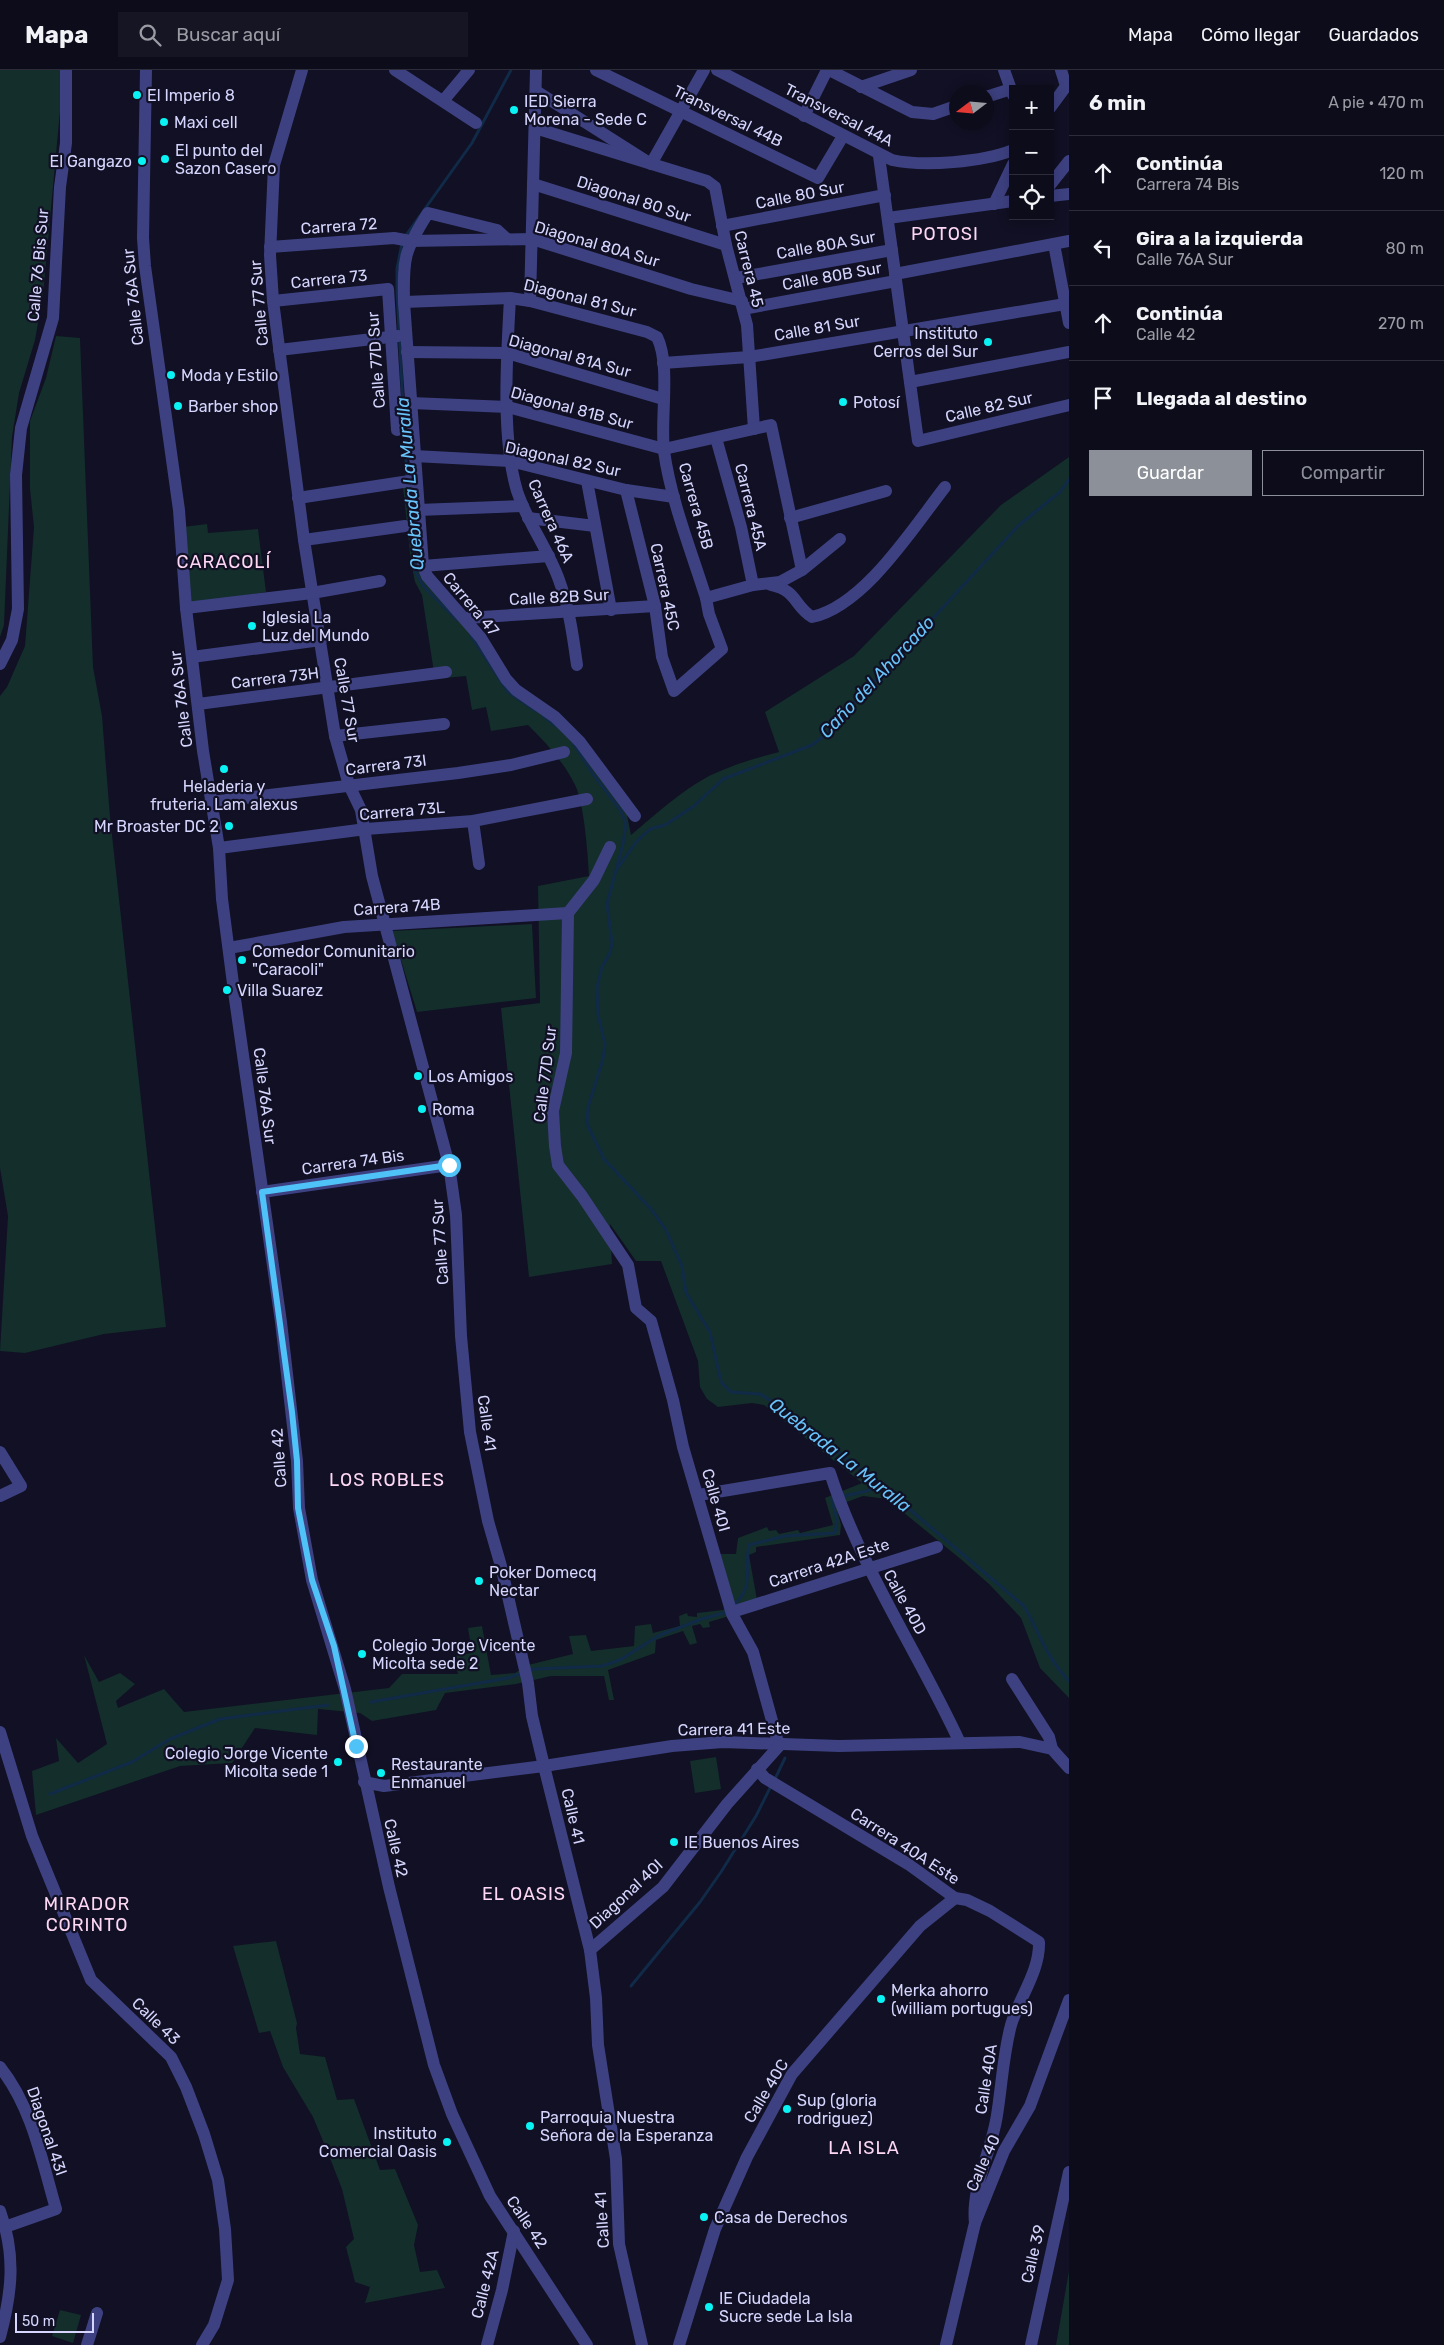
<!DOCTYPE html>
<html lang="es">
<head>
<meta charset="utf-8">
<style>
  body { margin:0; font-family:Rubik,sans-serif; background:#161524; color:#f1f3f6 }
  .controls { position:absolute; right:15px; top:15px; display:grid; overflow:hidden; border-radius:0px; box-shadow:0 2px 12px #0003 }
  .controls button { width:45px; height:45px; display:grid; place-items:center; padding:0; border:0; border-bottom:1px solid #2d2c3a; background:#0d0c1b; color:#f1f3f6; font:25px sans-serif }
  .compass { position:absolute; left:949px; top:15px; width:45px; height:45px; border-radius:50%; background:#0d0c1b; box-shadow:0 2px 12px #0003; rotate:254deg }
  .scale { position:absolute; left:15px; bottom:12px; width:79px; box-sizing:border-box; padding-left:5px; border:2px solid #d5d5fd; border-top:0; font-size:14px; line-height:18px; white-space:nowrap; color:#d5d5fd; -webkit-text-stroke:4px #111024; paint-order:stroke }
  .stop { position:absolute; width:15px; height:15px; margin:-11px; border:4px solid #4fc3f7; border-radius:50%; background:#fff }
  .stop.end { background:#4fc3f7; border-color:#fff; box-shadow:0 1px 5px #0008 }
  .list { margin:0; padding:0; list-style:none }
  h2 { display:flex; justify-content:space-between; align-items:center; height:65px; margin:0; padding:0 20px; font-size:21px }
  h2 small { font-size:16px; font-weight:400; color:#9a9ba3 }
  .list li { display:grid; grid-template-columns:32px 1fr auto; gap:15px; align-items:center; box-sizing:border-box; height:75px; padding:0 20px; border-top:1px solid #2d2c3a }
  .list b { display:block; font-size:19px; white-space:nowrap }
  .list p { margin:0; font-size:16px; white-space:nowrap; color:#9a9ba3 }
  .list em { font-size:16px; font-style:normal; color:#9a9ba3 }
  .actions { display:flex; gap:10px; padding:15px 20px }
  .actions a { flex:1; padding:11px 0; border:1px solid #8c9099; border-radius:0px; text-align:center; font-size:18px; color:#8c9099 }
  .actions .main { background:#8c9099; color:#fff }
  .icon { flex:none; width:28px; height:28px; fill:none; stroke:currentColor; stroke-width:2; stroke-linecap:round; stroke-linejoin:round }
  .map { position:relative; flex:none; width:1069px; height:2275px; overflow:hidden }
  header { display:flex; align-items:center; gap:30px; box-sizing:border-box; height:70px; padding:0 25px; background:#0d0c1b; border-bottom:1px solid #2d2c3a }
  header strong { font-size:24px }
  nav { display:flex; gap:28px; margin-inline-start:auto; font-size:18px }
  .search { width:350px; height:45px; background:#161524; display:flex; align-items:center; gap:12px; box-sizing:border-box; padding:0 18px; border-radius:0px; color:#9a9ba3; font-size:19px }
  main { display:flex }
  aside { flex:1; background:#0d0c1b }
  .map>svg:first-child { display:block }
</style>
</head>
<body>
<header>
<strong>Mapa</strong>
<div class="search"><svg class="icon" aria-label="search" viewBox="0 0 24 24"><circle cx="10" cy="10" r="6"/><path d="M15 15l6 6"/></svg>Buscar aquí</div>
<nav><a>Mapa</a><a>Cómo llegar</a><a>Guardados</a></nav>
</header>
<main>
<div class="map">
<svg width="1069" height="2275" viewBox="0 0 1069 2275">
  <rect width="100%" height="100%" fill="#111024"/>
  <g fill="#132e2b">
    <polygon points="0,0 60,0 60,41 43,225 35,270 19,323 12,367 4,555 0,567"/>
    <polygon points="56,266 80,268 93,597 102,646 110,747 166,1257 104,1264 25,1283 0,1281 8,1146 0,1098 0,626 7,617 25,576 34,457 30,419 30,351 46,308"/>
    <path d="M1069,387v1241l-29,-30 -19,-50 -31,-33 -27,-24 -76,-62 -24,-3 -27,10 5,19 -1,10 -84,12v5l-7,3 8,45 -24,7 -7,10 -17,5 1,5 -7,1 -3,-4 -8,2 5,17 -7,2 -7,-14 -27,9 -1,13 -47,17 6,30h-5l-5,-24h-53l-35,8 -71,9 -9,17 -64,11 -12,-8 -42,-4 -1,26 -62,-7 -23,35 -52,3 -144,49 -4,-44 27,-10 -3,-23 22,25 29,-19 -23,-89 15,27 21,-9 15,11 -19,17 2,7 46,-19 20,23 205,-24 13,-14h56l-4,-18 18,-3 -4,-25 14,-2 9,49 24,-2 13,-8 45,-11 -4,-18 17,-1 5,16 43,-5 1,-20 16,-2 2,9 27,-7 -1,-10 8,-3 1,3 9,1v-4l26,-3 9,-8 -13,-48h17l2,-16 29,-11 2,4 7,-1 3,4 19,-4 2,3 33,-8 -8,-27 37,-15 -98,-78 -12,-2 -34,4 -11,-8 -7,-12 -2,-26 -37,-100h-25l-26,-37 2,40 -83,13 -28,-269 39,-5 -2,-117 51,-10c-1,-20 -5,-74 -14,-91 -11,-23 -29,-42 -47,-60l-37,6 -5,-24 -14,3 -6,-34 -31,3 -13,-84 -7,-13 -4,-20 -8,-75 9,-2 11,91 117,134 33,30 54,75 4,20c25,-21 50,-44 78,-59 23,-11 46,-18 70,-24l-14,-40 89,-56 147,-151z"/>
    <polygon points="207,454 208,463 258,459 266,522 190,534 183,457"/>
    <polygon points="532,854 536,928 417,942 392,861"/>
    <polygon points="716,1687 721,1719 695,1723 690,1691"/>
    <polygon points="276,1871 297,1953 296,1958 300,1984 325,1987 337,2030 354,2029 380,2100 395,2099 418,2155 414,2175 420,2202 437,2200 445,2218 365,2233 370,2217 355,2212 346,2177 354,2169 342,2119 328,2083 313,2047 283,1997 270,1961 259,1963 233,1876"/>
    <polygon points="1069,2201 1069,2275 1056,2275"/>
    <polygon points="60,2240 81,2245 73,2273 52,2266"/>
  </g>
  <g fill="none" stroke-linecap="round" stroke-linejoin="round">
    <g stroke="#102a48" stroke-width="3">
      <polyline points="404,168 472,73 511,0"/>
      <polyline points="402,173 397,199 397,222 407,409"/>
      <polyline points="408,415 416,503 424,517 457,550"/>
      <polyline points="471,566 508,622 536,641"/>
      <polyline points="543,646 556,656"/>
      <path d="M573,673l20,31 28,37 5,13 -3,20 -16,60 5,39 -2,10 -8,14 -5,20 1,28 7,29 -2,15 -15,48 -1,17 17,35 47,50 15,21 16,36 4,27 24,39 11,50 10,10 29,2 18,11 105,82 141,119c16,28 22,51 45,75"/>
      <polyline points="615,802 636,772 650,759 665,755 694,736 723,709 812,675 825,665 1019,455 1060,422 1069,409"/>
      <polyline points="841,1427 883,1417"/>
      <path d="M733,1536c22,-20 11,-36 16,-61l36,-9 50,-3 2,-13 -5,-20 3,-1"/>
      <polyline points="528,1601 535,1599 602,1596 620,1590 660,1565 702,1549 724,1543 728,1540"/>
      <polyline points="371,1632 508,1608 522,1603"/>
      <polyline points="774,1711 785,1688"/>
      <polyline points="50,1724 132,1692 170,1669 220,1649 328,1635"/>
      <polyline points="631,1916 700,1832 721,1802 756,1746 771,1716"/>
    </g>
    <g stroke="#3d4181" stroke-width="12">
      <polyline points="146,0 143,168 145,196 179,440 186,538 203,681 219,778 222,829 235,929 281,1252 297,1391 299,1438 312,1510 345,1619 389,1817 434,1995 452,2044 490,2126 587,2275"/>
      <polyline points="302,0 274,95 270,185 273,231 304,470 335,666 349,715 361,740 372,806 449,1095 456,1145 461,1266 470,1362 488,1451 501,1496 528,1613 532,1646 544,1696 590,1880 596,1928 598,1975 616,2089 619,2174 642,2275"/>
      <polyline points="395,0 476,53"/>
      <polyline points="596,0 818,108 843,66"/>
      <path d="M717,0l175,90c32,7 91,2 121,-10"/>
      <polyline points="829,0 912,42 933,44 956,36"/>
      <polyline points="1004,0 1013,25"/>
      <polyline points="1061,0 1066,16"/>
      <polyline points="861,17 911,0"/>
      <polyline points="536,21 651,94 704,0"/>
      <polyline points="986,27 1011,19"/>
      <polyline points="443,31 469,0"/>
      <polyline points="1050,38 1069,12"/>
      <polyline points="804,46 827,0"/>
      <polyline points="535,58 707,111 715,117 726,175 747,255 754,359"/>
      <polyline points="879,86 918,371 1069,335"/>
      <polyline points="533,114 726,175"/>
      <polyline points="1050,115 1069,91"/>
      <polyline points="1050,126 1069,124"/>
      <polyline points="994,134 1013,94"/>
      <polyline points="888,148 1013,131"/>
      <polyline points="722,156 885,125"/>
      <path d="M507,169l-10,-9 -69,-17c-24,38 -25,45 -24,89l19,264 4,10 54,62 25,41 10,11 39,27 25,25 55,74"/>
      <polyline points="1054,174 1069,253"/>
      <polyline points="270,177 394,168 410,171 532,169 691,219 742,231"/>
      <polyline points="895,204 1069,171"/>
      <polyline points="736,208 892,180"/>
      <path d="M510,228c-3,57 -9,139 7,193 10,31 31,58 42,89 10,27 14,56 18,85"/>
      <polyline points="273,231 388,219 397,360"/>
      <polyline points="530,231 536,0"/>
      <path d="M404,232l106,-4 20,3 117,31 10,5c14,28 3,82 7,114 7,50 27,99 42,147l3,16 13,35 -48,42 -12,-34 -7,-51 -29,-116"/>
      <polyline points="743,239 896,211"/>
      <polyline points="279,280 398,266"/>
      <polyline points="407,282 507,283 663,329"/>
      <polyline points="663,293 749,287 1065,234"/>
      <polyline points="910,312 1069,282"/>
      <polyline points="411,333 508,337 664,379 771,355 802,500"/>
      <polyline points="716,368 741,457 753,515"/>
      <polyline points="414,386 510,391 626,420 674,427"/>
      <polyline points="587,411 611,540"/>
      <polyline points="298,428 416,410"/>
      <polyline points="418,440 523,436"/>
      <polyline points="528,448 595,456"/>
      <polyline points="790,448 886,421"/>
      <polyline points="304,470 405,456"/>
      <polyline points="423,496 549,486"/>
      <path d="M771,515c27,6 22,20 41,32 52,-11 101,-89 133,-130"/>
      <polyline points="706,528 753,515 780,512 802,500 840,469"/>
      <polyline points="186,538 312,523 380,511"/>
      <polyline points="466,548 655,536"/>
      <polyline points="192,587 321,570"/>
      <polyline points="0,594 12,570 18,539 16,405 21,358 53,248 60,117 66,73 66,0"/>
      <polyline points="198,634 446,602"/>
      <polyline points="335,666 444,654"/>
      <polyline points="210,732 458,703 511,695 564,682"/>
      <polyline points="473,751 479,794"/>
      <polyline points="610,777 594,810 568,843 566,983 553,1041 555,1076 558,1095 582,1126 628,1195 636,1238 651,1251 673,1330 683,1377 732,1544 753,1582 779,1676"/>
      <polyline points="219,778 366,759 473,751 587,729"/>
      <polyline points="229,878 344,857 568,843"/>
      <polyline points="262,1122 449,1095"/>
      <polyline points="0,1382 21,1416 0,1426"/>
      <path d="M699,1425l131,-22c31,96 88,179 130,270"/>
      <polyline points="732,1542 937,1477"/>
      <polyline points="1012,1609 1049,1667 1052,1679"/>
      <polyline points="0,1662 32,1766 91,1910 171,1987 186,2017 204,2064 218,2110 225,2159 228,2210 214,2255 202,2275"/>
      <path d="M757,1699l8,9 143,86 47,34 12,2 23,11 49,31c1,29 -20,56 -28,83 -8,30 -9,59 -14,90 -5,35 -26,72 -22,108"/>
      <polyline points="364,1712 384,1716 544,1696 672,1676 723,1672 839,1676 1020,1672 1052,1679 1069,1698"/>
      <polyline points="590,1880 663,1817 727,1734 779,1676"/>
      <path d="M0,1997c32,40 42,94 56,142l-51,18"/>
      <path d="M0,2141c16,44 12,81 0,126"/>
      <polyline points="87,2275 97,2243"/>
      <polyline points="487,2275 502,2220 514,2161"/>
      <polyline points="679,2275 715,2159 747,2087 792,2004 920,1856 955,1828"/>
      <polyline points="946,2275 975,2153 1004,2081 1030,2036 1069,1930"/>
      <polyline points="1031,2275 1069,2102"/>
    </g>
  </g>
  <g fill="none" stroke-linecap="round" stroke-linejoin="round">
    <polyline stroke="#4fc3f7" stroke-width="6" points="356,1676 334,1576 312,1510 298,1438 297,1391 292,1342 262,1122 449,1095"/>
  </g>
  <g fill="#0af3f4" stroke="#111024" stroke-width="2">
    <circle cx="137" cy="25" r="5"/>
    <circle cx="514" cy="40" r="5"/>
    <circle cx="164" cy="52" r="5"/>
    <circle cx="165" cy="89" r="5"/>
    <circle cx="142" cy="91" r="5"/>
    <circle cx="988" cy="272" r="5"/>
    <circle cx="171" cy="305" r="5"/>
    <circle cx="843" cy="332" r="5"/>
    <circle cx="178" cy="336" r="5"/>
    <circle cx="252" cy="556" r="5"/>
    <circle cx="224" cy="699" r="5"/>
    <circle cx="229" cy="756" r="5"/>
    <circle cx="242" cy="890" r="5"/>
    <circle cx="227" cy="920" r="5"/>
    <circle cx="418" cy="1006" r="5"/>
    <circle cx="422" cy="1039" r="5"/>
    <circle cx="479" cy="1511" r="5"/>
    <circle cx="362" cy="1584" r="5"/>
    <circle cx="338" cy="1692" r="5"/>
    <circle cx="381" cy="1703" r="5"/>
    <circle cx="674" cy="1772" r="5"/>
    <circle cx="881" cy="1929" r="5"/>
    <circle cx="787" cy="2039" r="5"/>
    <circle cx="530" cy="2056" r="5"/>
    <circle cx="447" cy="2072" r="5"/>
    <circle cx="704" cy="2147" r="5"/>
    <circle cx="709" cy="2237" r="5"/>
  </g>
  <g text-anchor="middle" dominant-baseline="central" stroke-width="4.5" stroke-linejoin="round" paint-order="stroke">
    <g font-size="16" fill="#d5d5fd" stroke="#111024" text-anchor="start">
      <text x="147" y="25">El Imperio 8</text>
      <text x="524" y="31">IED Sierra<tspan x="524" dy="18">Morena - Sede C</tspan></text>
      <text x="174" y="52">Maxi cell</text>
      <text x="175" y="80">El punto del<tspan x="175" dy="18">Sazon Casero</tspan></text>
      <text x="132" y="91" text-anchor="end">El Gangazo</text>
      <text x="978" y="263" text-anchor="end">Instituto<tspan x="978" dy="18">Cerros del Sur</tspan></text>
      <text x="181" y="305">Moda y Estilo</text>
      <text x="853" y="332">Potosí</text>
      <text x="188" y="336">Barber shop</text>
      <text x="262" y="547">Iglesia La<tspan x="262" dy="18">Luz del Mundo</tspan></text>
      <text x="224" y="716" text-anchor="middle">Heladeria y<tspan x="224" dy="18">fruteria. Lam alexus</tspan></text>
      <text x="219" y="756" text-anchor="end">Mr Broaster DC 2</text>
      <text x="252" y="881">Comedor Comunitario<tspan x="252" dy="18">"Caracoli"</tspan></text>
      <text x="237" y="920">Villa Suarez</text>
      <text x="428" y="1006">Los Amigos</text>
      <text x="432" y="1039">Roma</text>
      <text x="489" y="1502">Poker Domecq<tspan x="489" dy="18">Nectar</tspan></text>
      <text x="372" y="1575">Colegio Jorge Vicente<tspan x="372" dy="18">Micolta sede 2</tspan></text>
      <text x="328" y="1683" text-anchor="end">Colegio Jorge Vicente<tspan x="328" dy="18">Micolta sede 1</tspan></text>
      <text x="391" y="1694">Restaurante<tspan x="391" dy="18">Enmanuel</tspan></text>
      <text x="684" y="1772">IE Buenos Aires</text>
      <text x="891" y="1920">Merka ahorro<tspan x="891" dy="18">(william portugues)</tspan></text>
      <text x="797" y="2030">Sup (gloria<tspan x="797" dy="18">rodriguez)</tspan></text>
      <text x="540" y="2047">Parroquia Nuestra<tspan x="540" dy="18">Señora de la Esperanza</tspan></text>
      <text x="437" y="2063" text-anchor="end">Instituto<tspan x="437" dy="18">Comercial Oasis</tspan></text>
      <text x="714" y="2147">Casa de Derechos</text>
      <text x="719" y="2228">IE Ciudadela<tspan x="719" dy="18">Sucre sede La Isla</tspan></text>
    </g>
    <g font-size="16" fill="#d5d5fd" stroke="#111024">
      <text transform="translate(839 45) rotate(27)">Transversal 44A</text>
      <text transform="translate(728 46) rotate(26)">Transversal 44B</text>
      <text transform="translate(800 125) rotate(-11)">Calle 80 Sur</text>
      <text transform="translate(634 129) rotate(18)">Diagonal 80 Sur</text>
      <text transform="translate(339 156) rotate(-4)">Carrera 72</text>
      <text transform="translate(597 174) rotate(16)">Diagonal 80A Sur</text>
      <text transform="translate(826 175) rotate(-10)">Calle 80A Sur</text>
      <text transform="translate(38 195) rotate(-85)">Calle 76 Bis Sur</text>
      <text transform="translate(749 199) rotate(76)">Carrera 45</text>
      <text transform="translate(832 206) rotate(-10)">Calle 80B Sur</text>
      <text transform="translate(329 209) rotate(-6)">Carrera 73</text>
      <text transform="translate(133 227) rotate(-96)">Calle 76A Sur</text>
      <text transform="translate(580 228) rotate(14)">Diagonal 81 Sur</text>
      <text transform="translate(259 233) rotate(-95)">Calle 77 Sur</text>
      <text transform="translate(817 258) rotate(-10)">Calle 81 Sur</text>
      <text transform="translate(570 286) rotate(15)">Diagonal 81A Sur</text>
      <text transform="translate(376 290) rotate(-94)">Calle 77D Sur</text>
      <text transform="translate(989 337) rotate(-13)">Calle 82 Sur</text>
      <text transform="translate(572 338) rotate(15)">Diagonal 81B Sur</text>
      <text transform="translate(563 389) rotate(12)">Diagonal 82 Sur</text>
      <text transform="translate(696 436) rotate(74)">Carrera 45B</text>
      <text transform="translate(751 437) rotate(76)">Carrera 45A</text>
      <text transform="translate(551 451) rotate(66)">Carrera 46A</text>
      <text transform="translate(665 517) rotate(78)">Carrera 45C</text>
      <text transform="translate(559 527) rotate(-3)">Calle 82B Sur</text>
      <text transform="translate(471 534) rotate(50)">Carrera 47</text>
      <text transform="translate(275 608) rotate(-7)">Carrera 73H</text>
      <text transform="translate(181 629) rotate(-97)">Calle 76A Sur</text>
      <text transform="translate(347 630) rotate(80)">Calle 77 Sur</text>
      <text transform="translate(386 695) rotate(-7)">Carrera 73I</text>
      <text transform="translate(402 741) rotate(-5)">Carrera 73L</text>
      <text transform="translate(397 837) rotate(-4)">Carrera 74B</text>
      <text transform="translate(545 1004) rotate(-83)">Calle 77D Sur</text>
      <text transform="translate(265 1026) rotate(83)">Calle 76A Sur</text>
      <text transform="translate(353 1092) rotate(-8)">Carrera 74 Bis</text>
      <text transform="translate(440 1172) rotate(-94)">Calle 77 Sur</text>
      <text transform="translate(487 1353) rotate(82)">Calle 41</text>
      <text transform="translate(279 1388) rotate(-94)">Calle 42</text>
      <text transform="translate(716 1430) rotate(74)">Calle 40I</text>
      <text transform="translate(829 1493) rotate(-18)">Carrera 42A Este</text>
      <text transform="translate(905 1532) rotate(61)">Calle 40D</text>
      <text transform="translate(734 1659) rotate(-1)">Carrera 41 Este</text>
      <text transform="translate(573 1746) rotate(77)">Calle 41</text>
      <text transform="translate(905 1776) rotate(33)">Carrera 40A Este</text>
      <text transform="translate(396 1778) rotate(77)">Calle 42</text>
      <text transform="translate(626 1824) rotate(-43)">Diagonal 40I</text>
      <text transform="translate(156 1951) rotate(44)">Calle 43</text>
      <text transform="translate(986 2009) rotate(-81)">Calle 40A</text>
      <text transform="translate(766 2021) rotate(-59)">Calle 40C</text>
      <text transform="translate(47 2061) rotate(71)">Diagonal 43I</text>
      <text transform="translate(983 2093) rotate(-66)">Calle 40</text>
      <text transform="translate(602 2150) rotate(-93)">Calle 41</text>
      <text transform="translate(527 2152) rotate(56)">Calle 42</text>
      <text transform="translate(1033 2184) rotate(-77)">Calle 39</text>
      <text transform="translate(485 2214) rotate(-76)">Calle 42A</text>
    </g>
    <g font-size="18" letter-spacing="1" fill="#fdd7f3" stroke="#111024">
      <text x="945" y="164">POTOSI</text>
      <text x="224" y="492">CARACOLÍ</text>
      <text x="387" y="1410">LOS ROBLES</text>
      <text x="524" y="1824">EL OASIS</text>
      <text x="87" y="1834">MIRADOR<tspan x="87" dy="21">CORINTO</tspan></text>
      <text x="864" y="2078">LA ISLA</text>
    </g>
    <g font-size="18" font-style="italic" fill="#67c3f9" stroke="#111024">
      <text transform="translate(410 414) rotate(-95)">Quebrada La Muralla</text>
      <text transform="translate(877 607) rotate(-47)">Caño del Ahorcado</text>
      <text transform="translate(840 1385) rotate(38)">Quebrada La Muralla</text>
    </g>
  </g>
</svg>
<div class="controls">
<button>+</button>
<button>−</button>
<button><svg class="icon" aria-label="locate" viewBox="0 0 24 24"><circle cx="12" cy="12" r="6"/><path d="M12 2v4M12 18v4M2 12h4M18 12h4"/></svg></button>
</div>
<svg class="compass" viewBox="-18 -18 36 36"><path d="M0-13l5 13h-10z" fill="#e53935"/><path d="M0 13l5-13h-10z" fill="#9a9ba3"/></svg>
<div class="scale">50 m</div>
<div class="stop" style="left:449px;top:1095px"></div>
<div class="stop end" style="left:356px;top:1676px"></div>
</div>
<aside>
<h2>6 min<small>A pie · 470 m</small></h2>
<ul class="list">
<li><svg class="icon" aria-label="ahead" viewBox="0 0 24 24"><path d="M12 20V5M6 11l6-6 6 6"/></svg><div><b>Continúa</b><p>Carrera 74 Bis</p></div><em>120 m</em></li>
<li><svg class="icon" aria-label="left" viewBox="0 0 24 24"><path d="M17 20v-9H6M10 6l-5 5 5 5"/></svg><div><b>Gira a la izquierda</b><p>Calle 76A Sur</p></div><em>80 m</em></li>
<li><svg class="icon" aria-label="ahead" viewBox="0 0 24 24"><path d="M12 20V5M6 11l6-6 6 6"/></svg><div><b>Continúa</b><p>Calle 42</p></div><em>270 m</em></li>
<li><svg class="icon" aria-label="arrive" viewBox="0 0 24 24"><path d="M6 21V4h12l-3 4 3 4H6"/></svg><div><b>Llegada al destino</b></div></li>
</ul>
<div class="actions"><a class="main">Guardar</a><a>Compartir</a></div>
</aside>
</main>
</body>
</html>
